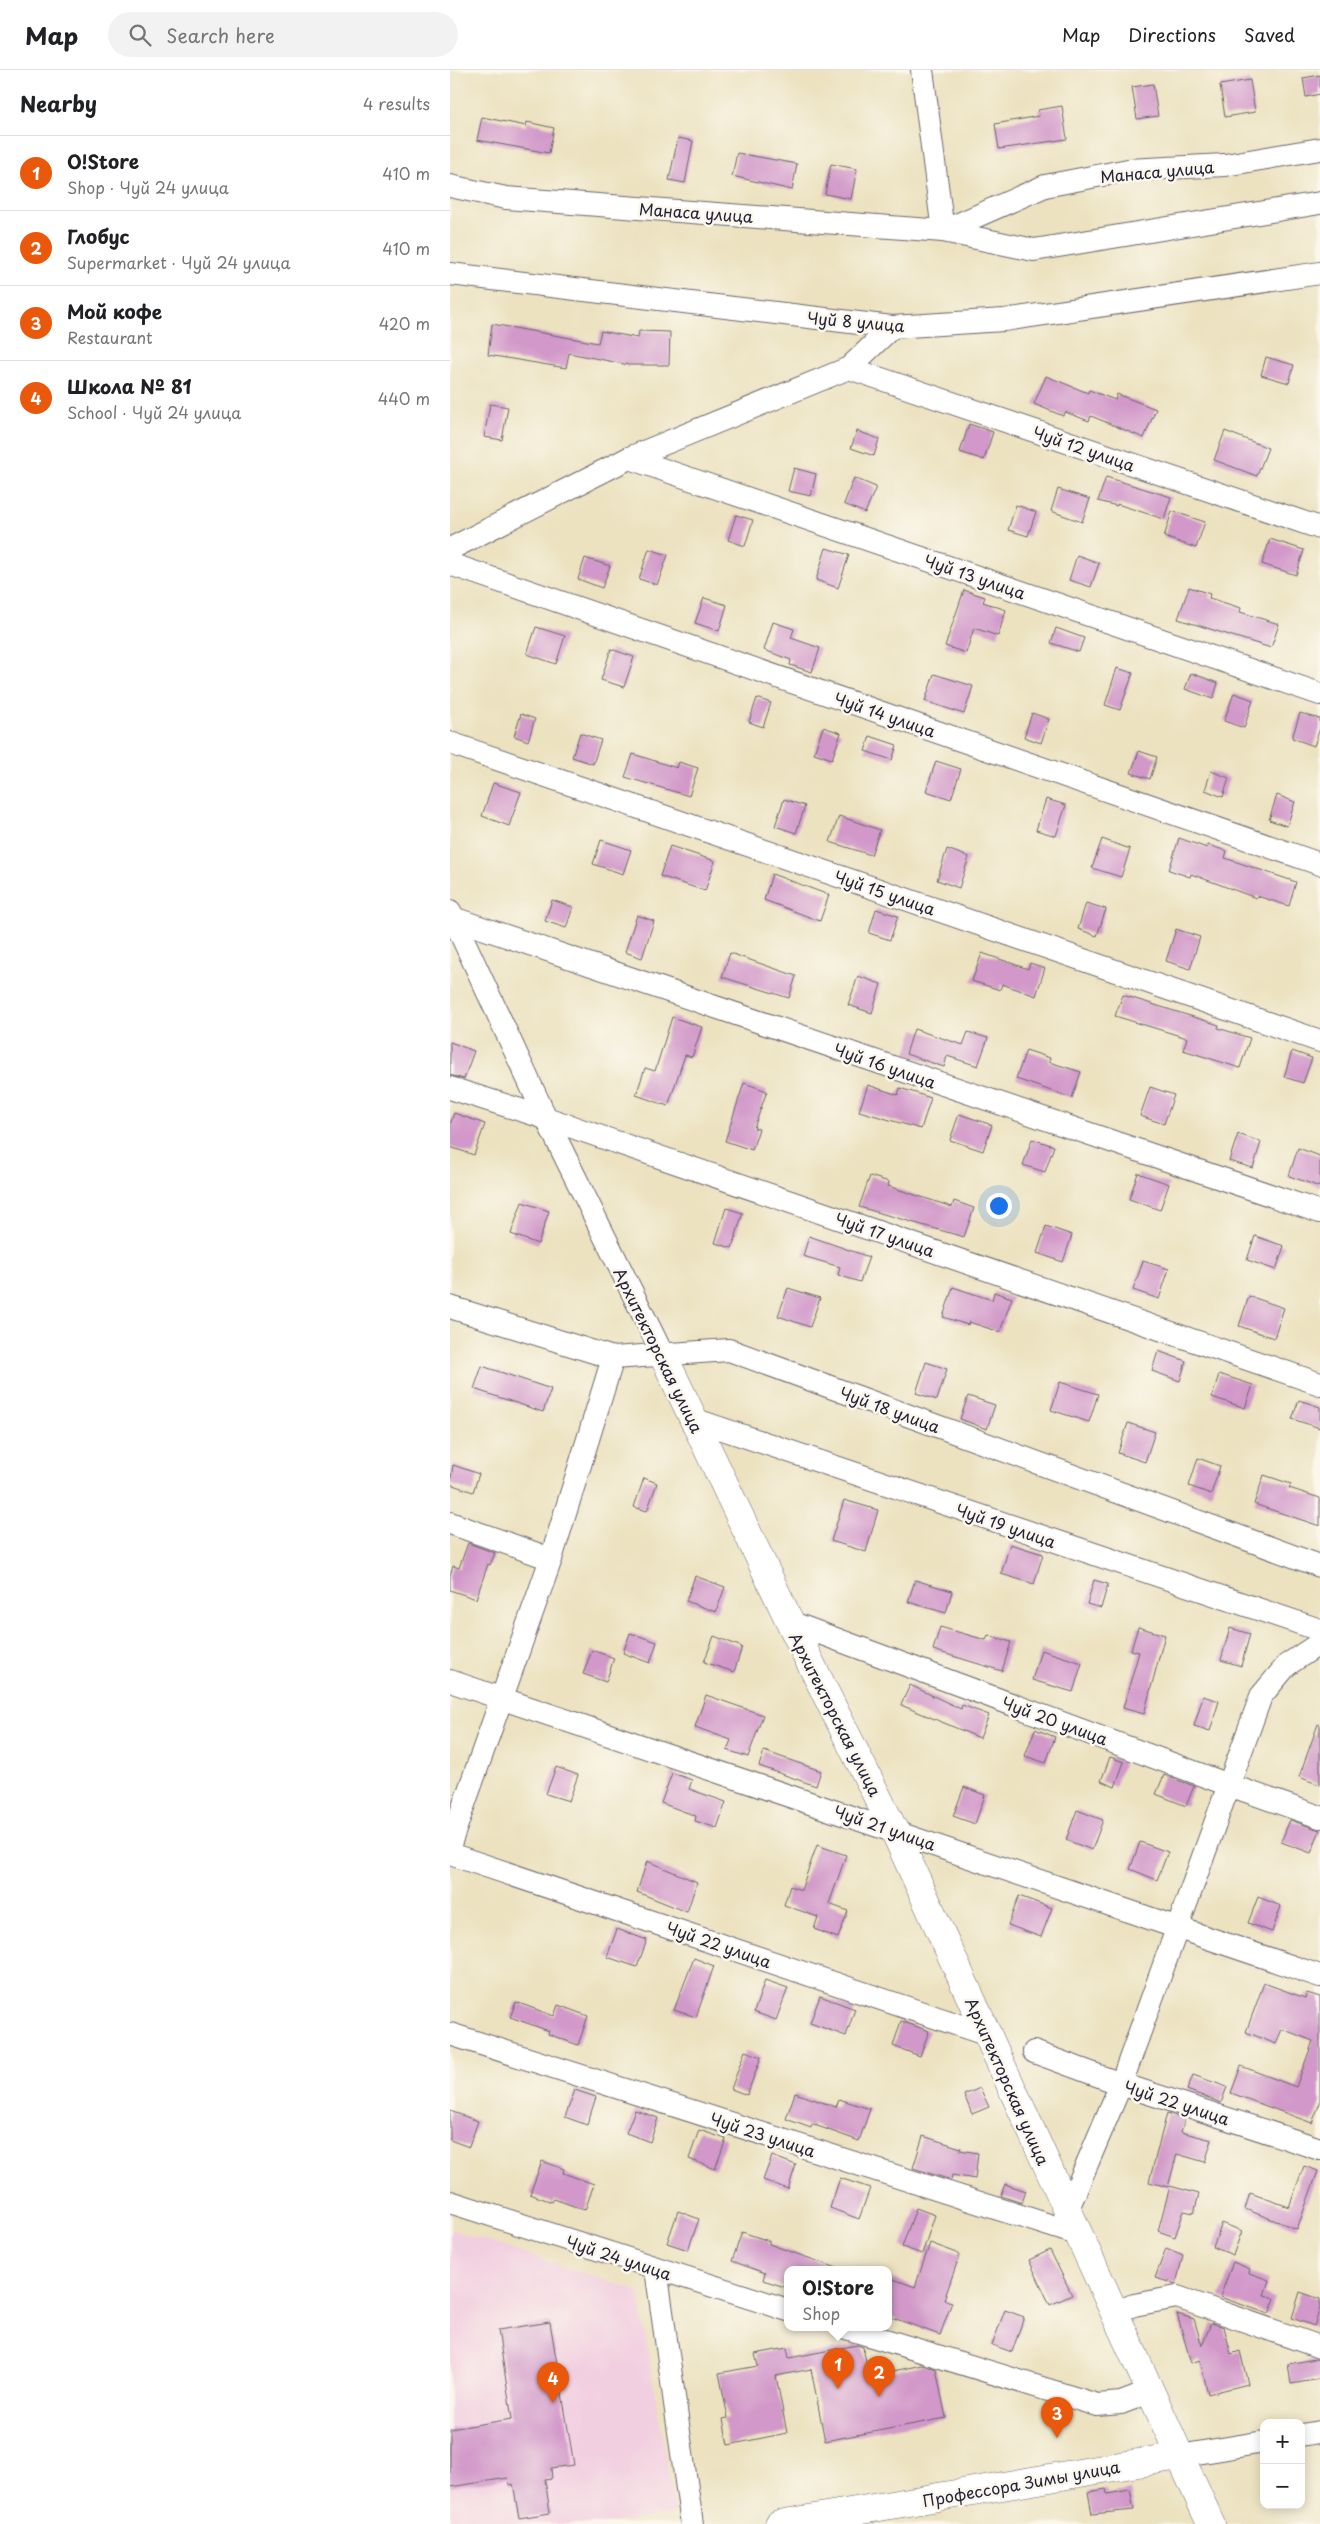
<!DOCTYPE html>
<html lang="en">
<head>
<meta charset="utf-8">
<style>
  body { margin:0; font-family:"Playpen Sans",sans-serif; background:#f2f2f2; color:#202124 }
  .controls { position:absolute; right:15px; bottom:15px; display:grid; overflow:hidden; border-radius:10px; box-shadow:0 2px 12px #0003 }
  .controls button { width:45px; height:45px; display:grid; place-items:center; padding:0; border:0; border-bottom:1px solid #e0e0e0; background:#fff; color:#202124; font:25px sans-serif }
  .you { position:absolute; left:548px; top:1135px; width:18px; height:18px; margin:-12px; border:4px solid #fff; border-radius:50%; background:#1a73e8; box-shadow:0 0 0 8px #1a73e833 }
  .badge { display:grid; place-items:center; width:32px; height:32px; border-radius:50%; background:#ea580c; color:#fff; font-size:16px; font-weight:700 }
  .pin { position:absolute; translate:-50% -41px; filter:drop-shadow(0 1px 2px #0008) }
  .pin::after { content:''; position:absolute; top:26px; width:18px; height:15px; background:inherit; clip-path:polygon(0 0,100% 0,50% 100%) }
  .popup { position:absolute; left:334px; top:2196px; width:108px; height:65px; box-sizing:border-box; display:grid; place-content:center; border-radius:10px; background:#fff; filter:drop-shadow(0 1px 4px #0005); font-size:16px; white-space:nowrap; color:#757577 }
  .popup b { font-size:19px; color:#202124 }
  .popup::after { content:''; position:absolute; left:50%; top:100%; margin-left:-10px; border:10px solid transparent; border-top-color:#fff }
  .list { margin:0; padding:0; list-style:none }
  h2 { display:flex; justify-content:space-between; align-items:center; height:65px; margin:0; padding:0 20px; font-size:21px }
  h2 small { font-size:16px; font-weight:400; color:#757577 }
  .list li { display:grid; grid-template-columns:32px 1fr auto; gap:15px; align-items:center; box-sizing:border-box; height:75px; padding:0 20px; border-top:1px solid #e0e0e0 }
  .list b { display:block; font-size:19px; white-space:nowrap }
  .list p { margin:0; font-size:16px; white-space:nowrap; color:#757577 }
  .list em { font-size:16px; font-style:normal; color:#757577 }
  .icon { flex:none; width:28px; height:28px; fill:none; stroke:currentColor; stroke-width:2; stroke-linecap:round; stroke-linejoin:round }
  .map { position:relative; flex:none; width:870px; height:2454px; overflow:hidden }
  header { display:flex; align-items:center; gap:30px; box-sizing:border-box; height:70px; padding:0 25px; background:#fff; border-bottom:1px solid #e0e0e0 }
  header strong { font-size:24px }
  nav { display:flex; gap:28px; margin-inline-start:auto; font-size:18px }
  .search { width:350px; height:45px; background:#f2f2f2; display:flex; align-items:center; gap:12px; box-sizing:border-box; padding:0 18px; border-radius:28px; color:#757577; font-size:19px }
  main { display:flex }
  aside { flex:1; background:#fff }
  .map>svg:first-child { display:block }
</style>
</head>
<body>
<header>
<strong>Map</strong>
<div class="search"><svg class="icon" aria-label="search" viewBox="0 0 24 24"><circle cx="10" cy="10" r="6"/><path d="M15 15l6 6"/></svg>Search here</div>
<nav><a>Map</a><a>Directions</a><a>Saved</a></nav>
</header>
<main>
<aside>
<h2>Nearby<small>4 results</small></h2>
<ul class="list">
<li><span class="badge">1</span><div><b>O!Store</b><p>Shop · Чуй 24 улица</p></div><em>410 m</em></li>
<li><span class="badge">2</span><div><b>Глобус</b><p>Supermarket · Чуй 24 улица</p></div><em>410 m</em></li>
<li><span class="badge">3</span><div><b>Мой кофе</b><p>Restaurant</p></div><em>420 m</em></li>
<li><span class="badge">4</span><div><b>Школа № 81</b><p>School · Чуй 24 улица</p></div><em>440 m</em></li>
</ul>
</aside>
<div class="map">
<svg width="870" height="2454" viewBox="0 0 870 2454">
  <rect width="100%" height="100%" fill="#fbf7ec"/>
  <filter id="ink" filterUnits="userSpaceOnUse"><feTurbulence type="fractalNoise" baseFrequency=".02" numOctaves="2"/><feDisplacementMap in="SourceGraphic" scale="10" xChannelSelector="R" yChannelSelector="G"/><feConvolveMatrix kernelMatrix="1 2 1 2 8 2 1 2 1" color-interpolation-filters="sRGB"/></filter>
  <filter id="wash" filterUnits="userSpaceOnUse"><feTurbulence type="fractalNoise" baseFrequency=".0096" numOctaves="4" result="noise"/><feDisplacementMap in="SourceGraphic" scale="20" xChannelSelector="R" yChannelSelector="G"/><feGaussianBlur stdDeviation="1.12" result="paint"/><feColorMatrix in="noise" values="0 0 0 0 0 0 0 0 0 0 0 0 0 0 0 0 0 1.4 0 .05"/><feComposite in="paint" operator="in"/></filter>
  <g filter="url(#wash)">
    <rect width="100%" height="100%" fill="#ece2c0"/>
    <polygon fill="#f2cfe0" points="0,2159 188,2221 225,2444 155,2454 0,2454"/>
    <g id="blocks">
      <g fill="#d198c9">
        <polygon points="870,5 870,24 856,27 853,8"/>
        <polygon points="800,10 805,42 775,47 770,15"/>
        <polygon points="703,14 708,46 687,49 682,17"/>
        <polygon points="612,36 617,69 549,79 545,54 589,46 588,40"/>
        <polygon points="32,47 76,56 77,52 104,58 99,83 27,70"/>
        <polygon points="228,68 243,71 235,113 219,110"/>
        <polygon points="287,83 347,94 342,120 282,106"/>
        <polygon points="381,94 407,99 401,129 375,124"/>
        <polygon points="42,254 148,273 151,261 188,268 189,261 220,262 219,295 179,295 119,283 116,298 38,285"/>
        <polygon points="816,287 844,295 839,313 811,305"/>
        <polygon points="596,306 638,323 639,320 665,330 667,324 706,339 694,368 641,346 639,351 615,342 613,346 584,334"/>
        <polygon points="40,334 58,337 52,370 34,367"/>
        <polygon points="519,354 543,362 534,390 510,382"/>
        <polygon points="407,361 429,369 424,386 401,378"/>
        <polygon points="775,361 818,378 807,406 764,390"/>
        <polygon points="344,398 366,404 361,426 338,421"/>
        <polygon points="656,407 721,427 714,449 667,434 667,436 648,431"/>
        <polygon points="404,408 426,417 415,443 394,434"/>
        <polygon points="608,419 640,429 632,452 601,441"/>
        <polygon points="566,435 586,442 578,466 558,460"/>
        <polygon points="722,441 755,452 746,478 714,467"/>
        <polygon points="286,445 303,450 295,476 278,470"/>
        <polygon points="820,469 854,480 846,505 812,494"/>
        <polygon points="376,478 399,485 388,518 366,510"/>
        <polygon points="199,479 218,485 207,515 189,509"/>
        <polygon points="627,485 649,493 641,517 619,510"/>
        <polygon points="135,488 160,496 152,518 128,509"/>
        <polygon points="739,517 760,524 759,528 791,538 790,542 829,554 821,578 728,549"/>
        <polygon points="514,520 535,527 533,532 556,540 548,566 524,558 516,583 495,576"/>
        <polygon points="254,528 277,535 269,561 245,553"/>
        <polygon points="323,552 344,559 341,568 370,578 362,602 340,595 341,590 314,580"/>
        <polygon points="86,557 115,566 106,594 77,584"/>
        <polygon points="606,558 634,568 629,582 601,573"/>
        <polygon points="161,579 184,587 174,617 151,610"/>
        <polygon points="667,598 683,603 670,640 655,635"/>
        <polygon points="741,603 768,613 763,629 735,619"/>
        <polygon points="484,604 523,616 514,644 475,631"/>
        <polygon points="784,623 803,630 794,658 774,651"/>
        <polygon points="307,628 321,633 313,657 299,652"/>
        <polygon points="582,643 599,649 591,673 574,667"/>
        <polygon points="850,643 870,649 870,658 864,676 842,668"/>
        <polygon points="71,644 85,649 78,671 64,666"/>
        <polygon points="373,657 391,663 382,689 364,683"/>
        <polygon points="130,663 151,670 143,694 122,687"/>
        <polygon points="420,666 447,675 442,690 415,681"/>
        <polygon points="689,681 707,687 700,709 681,703"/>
        <polygon points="183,684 227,698 229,692 248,698 239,726 175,707"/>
        <polygon points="486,691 511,699 501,729 476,721"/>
        <polygon points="761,701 779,708 773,727 755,720"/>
        <polygon points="43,713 71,722 59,756 32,746"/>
        <polygon points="827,725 845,732 837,756 819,750"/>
        <polygon points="334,729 355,736 346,763 325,756"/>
        <polygon points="596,729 616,735 606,766 586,760"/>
        <polygon points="389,746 430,760 421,785 380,772"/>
        <polygon points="729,768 757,778 758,775 777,781 775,788 846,812 839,836 807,826 806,828 741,804 740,807 719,800"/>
        <polygon points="652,769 680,779 671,807 642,798"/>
        <polygon points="151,770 181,780 173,804 143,794"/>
        <polygon points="220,776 265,791 255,821 210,806"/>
        <polygon points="497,779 519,787 509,818 487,810"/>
        <polygon points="322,804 379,825 370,851 314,830"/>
        <polygon points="102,830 123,837 116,858 95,851"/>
        <polygon points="636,833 656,839 647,866 628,859"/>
        <polygon points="426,839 448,846 440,870 419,863"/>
        <polygon points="187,845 204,851 192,888 175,882"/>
        <polygon points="726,859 750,867 740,899 716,891"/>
        <polygon points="280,883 346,906 339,928 272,907"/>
        <polygon points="532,883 578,899 580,893 595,898 586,926 552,914 550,920 522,911"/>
        <polygon points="408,906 431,914 422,943 398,935"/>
        <polygon points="673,925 769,955 768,958 800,968 790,998 733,980 737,968 665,946"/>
        <polygon points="222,947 252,957 242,987 235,985 218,1036 186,1025 195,998 205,1001"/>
        <polygon points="464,959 513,975 518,962 538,968 528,996 497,986 494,997 456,984"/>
        <polygon points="0,972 24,981 14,1009 0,1005"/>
        <polygon points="576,980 600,988 599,992 631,1002 622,1028 566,1009"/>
        <polygon points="842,981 862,988 853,1013 834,1007"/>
        <polygon points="294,1013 317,1021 304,1058 309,1059 302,1080 275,1071"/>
        <polygon points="418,1015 448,1025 450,1018 481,1028 471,1059 409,1041"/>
        <polygon points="700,1017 724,1025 714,1054 690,1046"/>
        <polygon points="4,1043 35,1054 24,1085 0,1077 0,1055"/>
        <polygon points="509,1044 542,1055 533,1081 500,1070"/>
        <polygon points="788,1064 811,1072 803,1098 779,1091"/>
        <polygon points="582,1069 604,1076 595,1102 573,1095"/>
        <polygon points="848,1078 870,1086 870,1117 839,1106"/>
        <polygon points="688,1103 719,1114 710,1140 679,1129"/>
        <polygon points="420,1106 439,1112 438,1116 502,1137 504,1131 524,1138 514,1167 409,1137"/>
        <polygon points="72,1132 99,1141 88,1174 61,1164"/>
        <polygon points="276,1138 293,1143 282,1178 265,1173"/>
        <polygon points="596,1156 622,1165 613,1192 587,1183"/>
        <polygon points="359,1166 419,1187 410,1212 388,1205 390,1197 353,1186"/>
        <polygon points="805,1166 834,1176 826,1200 797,1190"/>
        <polygon points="693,1191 719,1199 709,1229 683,1220"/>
        <polygon points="503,1217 542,1230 544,1222 562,1228 550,1262 519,1252 518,1255 493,1247"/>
        <polygon points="338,1218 370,1228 360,1257 328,1246"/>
        <polygon points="799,1226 834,1238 824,1268 789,1256"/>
        <polygon points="708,1281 736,1291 730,1311 702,1301"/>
        <polygon points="476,1292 497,1299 487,1330 466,1323"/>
        <polygon points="32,1296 101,1319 93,1342 24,1319"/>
        <polygon points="769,1304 803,1315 795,1338 762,1327"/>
        <polygon points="610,1312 648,1324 639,1352 601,1340"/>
        <polygon points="518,1326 545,1335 537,1359 510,1349"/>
        <polygon points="849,1330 870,1337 870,1358 842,1349"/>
        <polygon points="678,1353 705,1362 695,1392 668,1383"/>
        <polygon points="748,1388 770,1396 761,1424 739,1416"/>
        <polygon points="3,1395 29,1404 23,1422 0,1414"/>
        <polygon points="814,1405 841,1414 839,1418 870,1428 870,1456 804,1434"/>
        <polygon points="194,1408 207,1413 197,1441 184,1437"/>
        <polygon points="394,1430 428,1440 416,1482 381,1471"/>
        <polygon points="18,1473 45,1483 40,1495 38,1494 26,1529 0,1520 0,1506 3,1496 9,1498"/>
        <polygon points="560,1474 593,1484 584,1514 551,1504"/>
        <polygon points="245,1506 275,1517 266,1542 236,1531"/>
        <polygon points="465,1510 502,1521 496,1543 458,1532"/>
        <polygon points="644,1510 658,1514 651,1538 637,1534"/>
        <polygon points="490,1557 536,1570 538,1565 561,1572 552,1601 483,1580"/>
        <polygon points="688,1557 715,1565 694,1644 673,1638 689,1582 681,1580"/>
        <polygon points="780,1558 800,1564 791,1596 771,1590"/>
        <polygon points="180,1563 207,1572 200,1593 173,1583"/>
        <polygon points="264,1566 292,1577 284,1602 254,1592"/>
        <polygon points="142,1580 164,1588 156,1612 133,1604"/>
        <polygon points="591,1580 632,1593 623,1622 582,1610"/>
        <polygon points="460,1615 511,1639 512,1635 539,1645 530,1668 451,1635"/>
        <polygon points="256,1625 313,1645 298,1687 277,1680 281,1670 245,1657"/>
        <polygon points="753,1626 769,1631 760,1661 744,1656"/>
        <polygon points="868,1654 870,1655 870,1715 849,1707"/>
        <polygon points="585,1659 605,1667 596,1693 575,1686"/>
        <polygon points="314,1681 371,1701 366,1716 309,1696"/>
        <polygon points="660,1687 674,1692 665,1717 651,1711"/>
        <polygon points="106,1697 128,1705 119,1731 96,1724"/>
        <polygon points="222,1703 242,1710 239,1719 276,1732 267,1758 245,1751 246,1746 211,1733"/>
        <polygon points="714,1705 744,1716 736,1736 706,1724"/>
        <polygon points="514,1717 535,1725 525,1754 503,1746"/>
        <polygon points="627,1740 653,1750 642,1780 616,1770"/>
        <polygon points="840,1750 870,1760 861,1783 831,1772"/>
        <polygon points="690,1772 718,1782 707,1810 680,1799"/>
        <polygon points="367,1775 396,1785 379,1834 398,1841 388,1868 364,1859 368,1847 334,1835 340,1816 351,1820"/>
        <polygon points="197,1791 247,1812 237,1842 187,1822"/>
        <polygon points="569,1826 602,1838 591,1867 558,1855"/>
        <polygon points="808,1827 831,1836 822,1862 798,1853"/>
        <polygon points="167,1859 197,1870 187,1897 157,1887"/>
        <polygon points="244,1888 264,1896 246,1947 224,1940"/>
        <polygon points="315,1910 338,1918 326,1950 304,1942"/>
        <polygon points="814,1913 855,1928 857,1923 870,1927 870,2033 862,2053 781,2023 791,1996 846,2017 863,1971 832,1959 826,1974 796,1962"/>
        <polygon points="370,1926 405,1939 396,1966 360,1953"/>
        <polygon points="66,1932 104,1946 108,1935 138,1946 128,1975 98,1964 99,1961 60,1947"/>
        <polygon points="451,1951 479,1961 470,1986 443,1976"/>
        <polygon points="295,1981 311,1987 297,2025 281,2019"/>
        <polygon points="743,2005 777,2017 771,2033 737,2020"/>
        <polygon points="530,2018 539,2037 522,2044 514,2025"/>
        <polygon points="125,2020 146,2027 137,2055 115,2047"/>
        <polygon points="345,2023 386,2037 389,2029 420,2039 409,2071 362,2054 361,2058 336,2049"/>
        <polygon points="185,2040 208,2048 200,2072 176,2063"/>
        <polygon points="0,2041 28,2051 19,2077 0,2070"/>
        <polygon points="717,2043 735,2049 731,2062 762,2070 755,2092 727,2084 718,2117 699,2112"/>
        <polygon points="249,2060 276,2069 265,2099 239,2089"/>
        <polygon points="473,2066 511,2078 510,2080 528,2083 525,2109 502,2105 501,2110 463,2098"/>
        <polygon points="322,2086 346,2095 338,2119 313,2110"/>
        <polygon points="92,2091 114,2099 113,2103 144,2114 135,2140 104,2129 102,2132 80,2124"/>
        <polygon points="854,2096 868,2101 847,2159 795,2139 800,2123 839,2137"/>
        <polygon points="390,2108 420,2118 409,2149 380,2138"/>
        <polygon points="555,2114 576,2121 572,2133 551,2126"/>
        <polygon points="720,2116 749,2124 744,2143 734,2141 725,2167 708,2161"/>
        <polygon points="466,2138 485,2145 472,2184 452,2177"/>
        <polygon points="228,2141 249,2149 238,2180 217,2173"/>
        <polygon points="772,2153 792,2161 783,2185 763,2177"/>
        <polygon points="292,2162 319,2171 319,2174 387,2198 387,2200 338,2200 338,2218 313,2210 315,2203 282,2191"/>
        <polygon points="480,2173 510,2184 494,2230 502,2232 490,2265 438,2246 438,2207 465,2217"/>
        <polygon points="716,2178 733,2185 726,2214 705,2208"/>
        <polygon points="600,2180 622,2225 600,2235 579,2190"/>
        <polygon points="783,2192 800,2199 799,2203 819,2210 814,2225 825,2228 819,2244 770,2227"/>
        <polygon points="850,2222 870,2229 870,2238 864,2256 842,2248"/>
        <polygon points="555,2240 574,2247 562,2282 542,2275"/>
        <polygon points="727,2244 744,2249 752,2276 761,2253 774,2257 781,2284 790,2281 798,2314 758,2324 750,2290 741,2293"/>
        <polygon points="100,2252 124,2395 101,2398 102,2408 95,2409 100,2443 69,2448 63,2414 59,2415 58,2408 0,2417 0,2359 62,2349 48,2260"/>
        <polygon points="407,2275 413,2277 419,2306 472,2295 486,2299 496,2348 375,2371 361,2299 326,2306 337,2363 278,2375 273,2349 278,2348 269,2303 308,2296 305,2284 337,2278 339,2288"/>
        <polygon points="865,2289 870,2290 870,2309 841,2314 838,2294"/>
        <polygon points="656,2419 657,2424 680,2420 684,2440 642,2444 638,2422"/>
      </g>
    </g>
  </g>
  <g filter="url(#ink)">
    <use href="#blocks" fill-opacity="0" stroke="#69656a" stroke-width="1"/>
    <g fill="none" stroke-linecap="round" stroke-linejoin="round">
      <g stroke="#69656a" stroke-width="24">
        <g id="street">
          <polyline points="472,0 493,161 595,116 678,100 775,95 870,79"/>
          <polyline points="0,116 56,128 493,161 584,180 870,133"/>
          <polyline points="0,204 442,257 554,250 870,203"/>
          <polyline points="399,298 870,458"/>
          <polyline points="179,388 870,624"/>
          <polyline points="0,479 179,388 399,298 442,257"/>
          <polyline points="0,494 870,794"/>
          <polyline points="0,673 870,971"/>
          <polyline points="0,841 96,1048 213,1285"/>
          <polyline points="0,847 870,1142"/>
          <polyline points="0,1018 96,1048 870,1314"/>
          <polyline points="0,1237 163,1288 279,1280 870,1496"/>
          <polyline points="243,1349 870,1560"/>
          <polyline points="0,1453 101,1489"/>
          <polyline points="340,1552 779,1715 870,1747"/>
          <polyline points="0,1611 870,1906"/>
          <polyline points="0,1774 101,1489 163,1288"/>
          <polyline points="0,1784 538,1965"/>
          <polyline points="0,1964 627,2164"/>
          <polyline points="584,1982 671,2014 870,2079"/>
          <polyline points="0,2132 338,2240"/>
          <polyline points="617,2141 671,2014 811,1626 837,1595 870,1573"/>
          <polyline points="206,2199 242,2454"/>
          <polyline points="664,2242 684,2235 727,2227 870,2277"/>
          <polyline points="396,2258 647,2335 671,2333 700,2322"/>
          <polyline points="851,2365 870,2362"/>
          <polyline points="729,2386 814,2372"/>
        </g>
      </g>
      <g stroke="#69656a" stroke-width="29">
        <g id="secondary">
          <polyline points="213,1285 340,1552 444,1760 761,2454"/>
          <polyline points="329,2454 729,2386"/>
        </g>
      </g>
      <use href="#street" stroke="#fff" stroke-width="22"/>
      <use href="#secondary" stroke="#fff" stroke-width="28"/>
    </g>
  </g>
  <g text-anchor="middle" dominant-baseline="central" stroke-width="5" stroke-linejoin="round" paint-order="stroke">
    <g font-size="16" fill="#22223b" stroke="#fbf7ec">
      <text transform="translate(707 101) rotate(-5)">Манаса улица</text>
      <text transform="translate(246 142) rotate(4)">Манаса улица</text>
      <text transform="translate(406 251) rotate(5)">Чуй 8 улица</text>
      <text transform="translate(634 378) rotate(19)">Чуй 12 улица</text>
      <text transform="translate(525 506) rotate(19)">Чуй 13 улица</text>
      <text transform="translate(435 644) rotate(19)">Чуй 14 улица</text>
      <text transform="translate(435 822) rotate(19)">Чуй 15 улица</text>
      <text transform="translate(435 995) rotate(19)">Чуй 16 улица</text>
      <text transform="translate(435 1164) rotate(19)">Чуй 17 улица</text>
      <text transform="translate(209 1280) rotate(64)">Архитекторская улица</text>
      <text transform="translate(440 1339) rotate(20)">Чуй 18 улица</text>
      <text transform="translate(556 1455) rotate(19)">Чуй 19 улица</text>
      <text transform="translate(386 1644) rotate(63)">Архитекторская улица</text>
      <text transform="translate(605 1650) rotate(20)">Чуй 20 улица</text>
      <text transform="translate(435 1757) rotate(19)">Чуй 21 улица</text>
      <text transform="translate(269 1874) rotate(19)">Чуй 22 улица</text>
      <text transform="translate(558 2011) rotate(66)">Архитекторская улица</text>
      <text transform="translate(727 2032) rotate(18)">Чуй 22 улица</text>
      <text transform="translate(313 2064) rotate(18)">Чуй 23 улица</text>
      <text transform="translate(169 2187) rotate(18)">Чуй 24 улица</text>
      <text transform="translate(571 2413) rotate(-10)">Профессора Зимы улица</text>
    </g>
  </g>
</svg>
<div class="controls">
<button>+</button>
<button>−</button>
</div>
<div class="you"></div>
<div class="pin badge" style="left:388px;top:2319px">1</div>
<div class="popup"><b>O!Store</b>Shop</div>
<div class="pin badge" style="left:429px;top:2327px">2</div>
<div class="pin badge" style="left:607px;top:2368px">3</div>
<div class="pin badge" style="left:103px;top:2333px">4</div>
</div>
</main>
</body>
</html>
